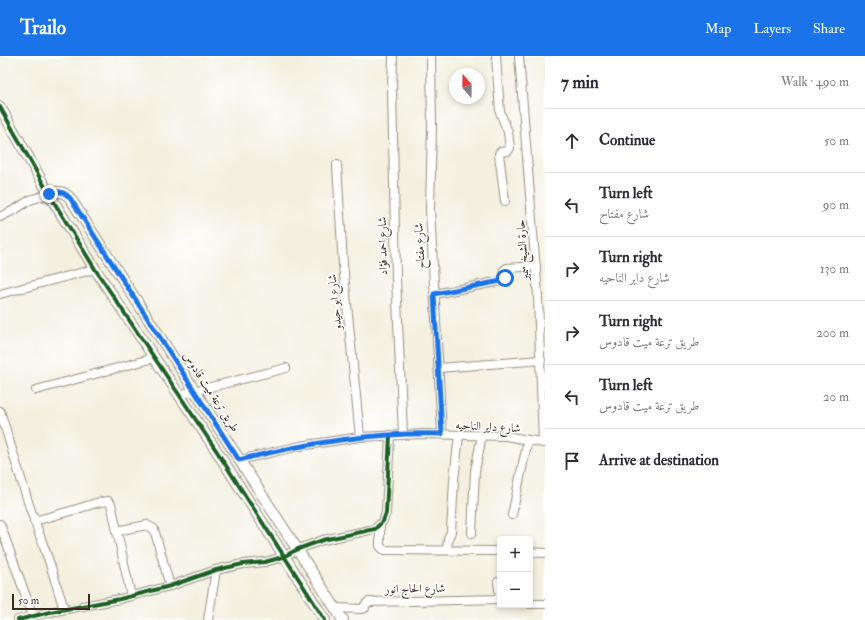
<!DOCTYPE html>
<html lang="en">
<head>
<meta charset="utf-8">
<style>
  body { margin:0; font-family:"IM FELL Double Pica",Amiri,serif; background:#f2f2f3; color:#2b2b33 }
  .controls { position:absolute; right:12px; bottom:12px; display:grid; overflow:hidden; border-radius:4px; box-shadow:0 2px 6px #0003 }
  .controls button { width:36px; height:36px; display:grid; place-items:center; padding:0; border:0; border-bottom:1px solid #e1e1e2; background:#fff; color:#2b2b33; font:20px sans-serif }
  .compass { position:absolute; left:449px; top:12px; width:36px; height:36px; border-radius:50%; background:#fff; box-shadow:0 2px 6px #0003; rotate:340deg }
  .scale { position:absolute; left:12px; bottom:10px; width:78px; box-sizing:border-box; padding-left:4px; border:2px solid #3b2a1e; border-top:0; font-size:11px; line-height:14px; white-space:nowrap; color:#3b2a1e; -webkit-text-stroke:3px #fff; paint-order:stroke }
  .stop { position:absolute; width:12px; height:12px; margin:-9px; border:3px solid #1a73e8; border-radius:50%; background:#fff }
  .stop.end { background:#1a73e8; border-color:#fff; box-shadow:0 1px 4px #0008 }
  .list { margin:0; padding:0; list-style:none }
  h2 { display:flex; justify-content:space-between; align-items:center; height:52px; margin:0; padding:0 16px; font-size:17px }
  h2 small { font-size:13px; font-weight:400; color:#7c7c81 }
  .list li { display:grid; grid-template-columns:26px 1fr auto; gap:12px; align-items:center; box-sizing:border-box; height:64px; padding:0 16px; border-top:1px solid #e1e1e2 }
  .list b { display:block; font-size:15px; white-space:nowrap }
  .list p { margin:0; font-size:13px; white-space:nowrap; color:#7c7c81 }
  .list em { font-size:13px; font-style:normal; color:#7c7c81 }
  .icon { flex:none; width:22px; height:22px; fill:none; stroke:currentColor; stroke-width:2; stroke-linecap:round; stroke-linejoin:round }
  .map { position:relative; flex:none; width:545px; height:564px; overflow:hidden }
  header { display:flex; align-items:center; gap:24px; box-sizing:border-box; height:56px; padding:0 20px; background:#1a73e8; color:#fff }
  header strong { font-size:19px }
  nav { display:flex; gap:22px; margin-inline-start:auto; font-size:14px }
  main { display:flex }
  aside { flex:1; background:#fff }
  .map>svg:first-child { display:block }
</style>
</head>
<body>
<header>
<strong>Trailo</strong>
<nav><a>Map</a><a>Layers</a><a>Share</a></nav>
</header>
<main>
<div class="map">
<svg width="545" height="564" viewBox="0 0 545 564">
  <rect width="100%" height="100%" fill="#fff"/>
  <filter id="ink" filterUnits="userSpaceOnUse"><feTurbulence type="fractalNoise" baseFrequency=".025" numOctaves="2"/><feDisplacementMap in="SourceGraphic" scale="8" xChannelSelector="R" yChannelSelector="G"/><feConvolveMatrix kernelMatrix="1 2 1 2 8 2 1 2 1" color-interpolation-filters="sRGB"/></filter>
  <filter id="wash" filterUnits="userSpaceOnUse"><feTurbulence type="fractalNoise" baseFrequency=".012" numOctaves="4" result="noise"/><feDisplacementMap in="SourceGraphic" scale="16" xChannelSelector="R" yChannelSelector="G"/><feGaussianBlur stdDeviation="0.9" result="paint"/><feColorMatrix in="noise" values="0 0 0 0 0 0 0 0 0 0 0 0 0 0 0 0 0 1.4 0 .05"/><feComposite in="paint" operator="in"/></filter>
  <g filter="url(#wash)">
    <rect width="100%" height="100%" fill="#f3f0df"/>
  </g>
  <g filter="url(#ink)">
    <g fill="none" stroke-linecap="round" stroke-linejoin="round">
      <g stroke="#978d7e" stroke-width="10">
        <g id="minor">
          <polyline points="393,0 392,34 396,222 403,378"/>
          <polyline points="431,0 432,69 430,153 442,378"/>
          <polyline points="496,0 500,56 508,76 510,92 508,95 500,96 499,98 505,145"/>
          <polyline points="519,0 538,240 543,387"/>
          <polyline points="337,109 343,208 360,381"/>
          <polyline points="0,161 16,153 30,144 49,138"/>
          <polyline points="0,238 95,213"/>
          <polyline points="434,238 501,225 504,224 504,214 507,212 536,210"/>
          <polyline points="439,312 541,304"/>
          <polyline points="36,334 154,302"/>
          <polyline points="179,339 286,312"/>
          <polyline points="0,355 30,452 50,508 64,553"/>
          <polyline points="239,404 300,390 360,381 424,378 506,380 545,387"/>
          <polyline points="512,459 528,384"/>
          <polyline points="34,465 74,454 96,447 108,445 111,448 114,461 131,540"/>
          <polyline points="0,468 33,560"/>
          <polyline points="380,469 380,490 384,494 500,495"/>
          <polyline points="116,475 147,469 154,473 170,530"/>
          <polyline points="472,477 475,415 482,379"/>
          <polyline points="447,494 448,482 451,476 454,424 459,379"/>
          <polyline points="530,496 545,497"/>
          <polyline points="498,526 500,541"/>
          <polyline points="530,548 545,548"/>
          <polyline points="335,552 362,553 365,552 365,549 368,546 500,543"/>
          <polyline points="18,564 50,556 120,543 170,530 216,514 243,508 265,506 283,501 298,493 323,484 375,473 383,465 386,457 390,379"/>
          <polyline points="208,564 216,514"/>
        </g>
      </g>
      <g stroke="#978d7e" stroke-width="12">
        <g id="tertiary">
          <polyline points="0,51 49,138 95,213 216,394 325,564"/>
          <path d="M49,138c10,-3 13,-4 21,4l273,422"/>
        </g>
      </g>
      <use href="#minor" stroke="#fff" stroke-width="8"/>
      <use href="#tertiary" stroke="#fff" stroke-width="10"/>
      <g stroke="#fff" stroke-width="6">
        <g id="cycleway">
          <polyline points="0,51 49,138 95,213 216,394 325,564"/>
          <polyline points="18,564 50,556 120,543 170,530 216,514 243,508 265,506 283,501 298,493 323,484 375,473 383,465 386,457 390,379"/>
        </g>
      </g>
      <use href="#cycleway" stroke="#1b5e20" stroke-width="4"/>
    </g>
  </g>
  <g fill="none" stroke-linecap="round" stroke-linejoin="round" filter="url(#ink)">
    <path stroke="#1a73e8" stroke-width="5" d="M49,138c10,-3 13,-4 21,4l169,262c67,-17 134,-28 203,-26l-8,-140 67,-13 4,-3"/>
  </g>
  <g text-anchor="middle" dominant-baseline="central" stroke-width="3" stroke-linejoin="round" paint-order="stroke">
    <g font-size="12" fill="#3b2a1e" stroke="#fff">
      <text transform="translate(383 190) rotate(-91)">شارع احمد فؤاد</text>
      <text transform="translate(420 190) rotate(-93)">شارع مفتاح</text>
      <text transform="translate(523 194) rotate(-94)">حارة الشيخ سمير</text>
      <text transform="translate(335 246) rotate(-96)">شارع ابو حيدو</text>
      <text transform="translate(211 336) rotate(57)">طريق ترعة ميت قادوس</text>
      <text transform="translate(488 371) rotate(3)">شارع داير الناحيه</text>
      <text transform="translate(415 533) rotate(-1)">شارع الحاج انور</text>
    </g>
  </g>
</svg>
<div class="controls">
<button>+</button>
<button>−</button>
</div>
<svg class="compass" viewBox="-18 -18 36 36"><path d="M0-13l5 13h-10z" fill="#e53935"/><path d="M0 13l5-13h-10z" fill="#7c7c81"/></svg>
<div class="scale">50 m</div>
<div class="stop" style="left:505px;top:222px"></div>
<div class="stop end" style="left:49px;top:138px"></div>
</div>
<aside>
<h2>7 min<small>Walk · 490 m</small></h2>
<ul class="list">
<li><svg class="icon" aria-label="ahead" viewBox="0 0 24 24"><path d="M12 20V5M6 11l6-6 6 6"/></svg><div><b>Continue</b></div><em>50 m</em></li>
<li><svg class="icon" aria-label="left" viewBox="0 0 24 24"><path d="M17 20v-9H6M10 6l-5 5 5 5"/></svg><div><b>Turn left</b><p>شارع مفتاح</p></div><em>90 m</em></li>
<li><svg class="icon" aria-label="right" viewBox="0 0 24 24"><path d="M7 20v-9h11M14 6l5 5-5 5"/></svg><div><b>Turn right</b><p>شارع داير الناحيه</p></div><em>130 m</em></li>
<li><svg class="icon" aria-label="right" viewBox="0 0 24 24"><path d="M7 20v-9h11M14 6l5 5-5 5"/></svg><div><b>Turn right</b><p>طريق ترعة ميت قادوس</p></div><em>200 m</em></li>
<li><svg class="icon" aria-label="left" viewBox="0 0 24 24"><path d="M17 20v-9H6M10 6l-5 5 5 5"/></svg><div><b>Turn left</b><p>طريق ترعة ميت قادوس</p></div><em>20 m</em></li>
<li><svg class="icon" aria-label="arrive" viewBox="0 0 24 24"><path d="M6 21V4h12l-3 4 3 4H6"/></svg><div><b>Arrive at destination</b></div></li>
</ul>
</aside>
</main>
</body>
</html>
